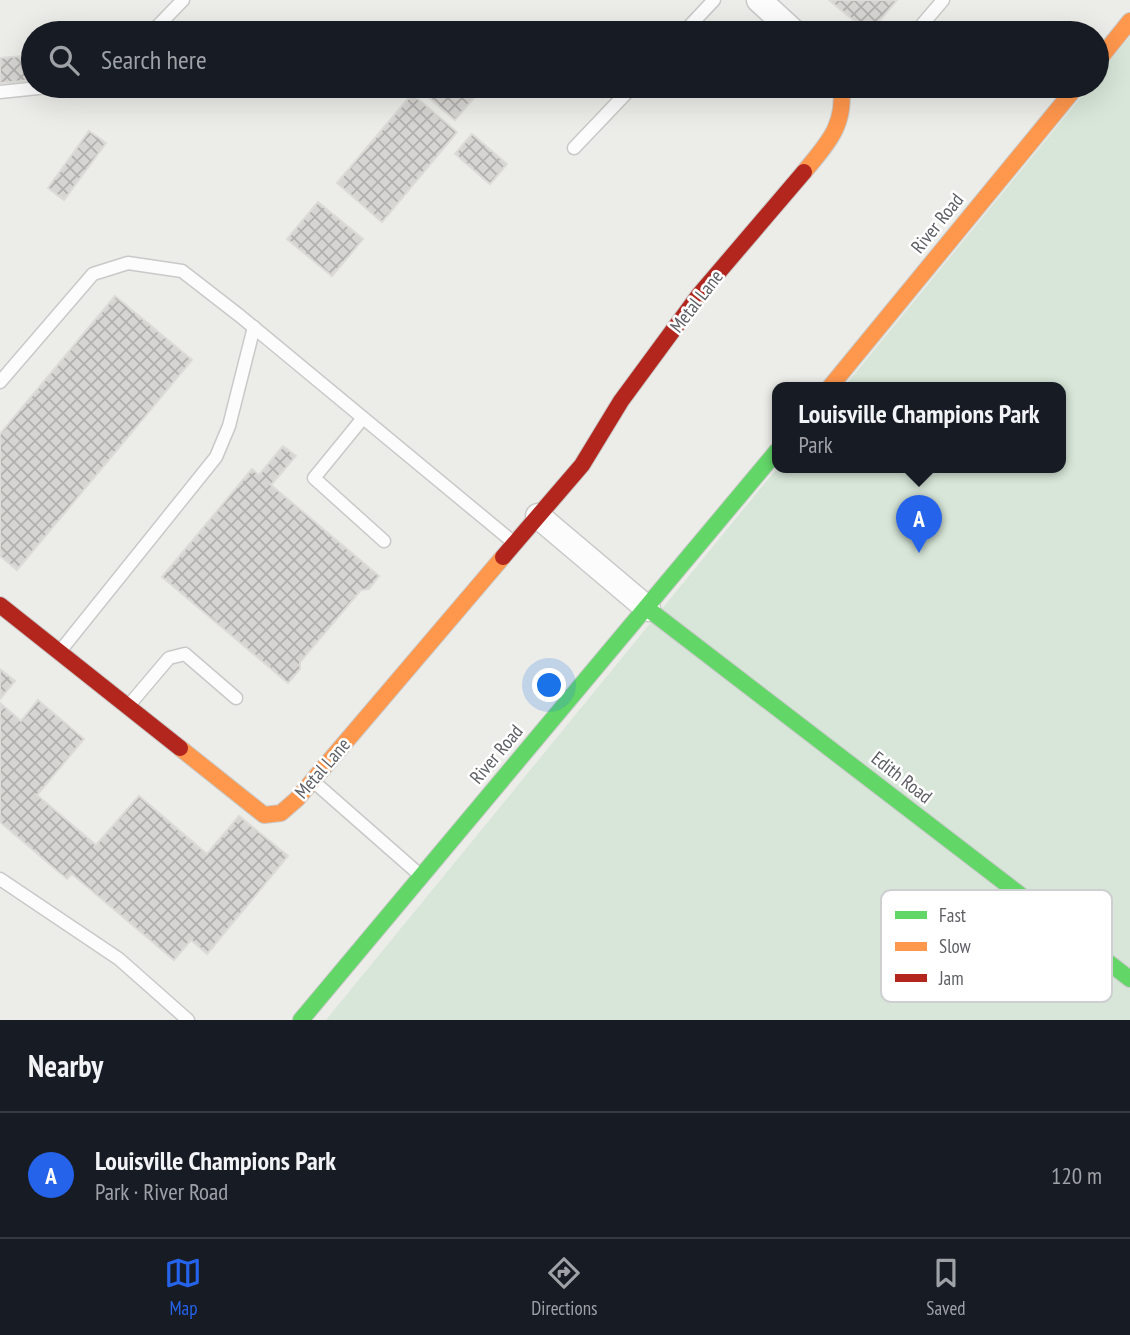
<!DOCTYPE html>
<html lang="en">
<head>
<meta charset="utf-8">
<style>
  body { margin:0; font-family:"PT Sans Narrow",sans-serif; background:#20242c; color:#f1f3f6 }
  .you { position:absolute; left:550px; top:686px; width:24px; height:24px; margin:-18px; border:5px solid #fff; border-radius:50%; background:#1a73e8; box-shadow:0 0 0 10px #1a73e833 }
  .badge { display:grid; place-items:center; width:46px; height:46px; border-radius:50%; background:#2563eb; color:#fff; font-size:23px; font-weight:700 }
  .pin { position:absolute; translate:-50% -58px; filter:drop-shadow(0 2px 4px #0008) }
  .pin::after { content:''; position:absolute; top:37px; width:24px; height:21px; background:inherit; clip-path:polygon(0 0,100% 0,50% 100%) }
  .popup { position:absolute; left:772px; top:382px; width:294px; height:91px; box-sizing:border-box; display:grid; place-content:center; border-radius:14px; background:#171b24; filter:drop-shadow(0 2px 5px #0005); font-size:23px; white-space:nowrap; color:#9ea1a6 }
  .popup b { font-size:26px; color:#f1f3f6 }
  .popup::after { content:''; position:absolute; left:50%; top:100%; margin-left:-14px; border:14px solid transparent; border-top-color:#171b24 }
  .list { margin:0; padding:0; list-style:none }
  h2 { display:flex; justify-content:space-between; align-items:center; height:91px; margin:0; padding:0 28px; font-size:30px }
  h2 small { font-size:23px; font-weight:400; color:#9ea1a6 }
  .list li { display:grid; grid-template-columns:46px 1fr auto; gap:21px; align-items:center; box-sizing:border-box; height:126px; padding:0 28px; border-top:2px solid #363941 }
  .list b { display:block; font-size:26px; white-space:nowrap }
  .list p { margin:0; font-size:23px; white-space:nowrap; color:#9ea1a6 }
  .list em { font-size:23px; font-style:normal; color:#9ea1a6 }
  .icon { flex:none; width:38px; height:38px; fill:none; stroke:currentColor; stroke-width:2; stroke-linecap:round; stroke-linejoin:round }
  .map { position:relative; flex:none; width:1130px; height:1020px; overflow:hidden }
  .search { position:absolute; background:#171b24; box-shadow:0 7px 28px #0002; left:21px; right:21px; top:21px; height:77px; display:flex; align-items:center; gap:18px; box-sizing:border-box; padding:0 24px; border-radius:38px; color:#9ea1a6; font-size:26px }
  .sheet { height:217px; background:#171b24 }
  nav { display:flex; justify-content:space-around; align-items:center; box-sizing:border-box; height:98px; border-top:2px solid #363941; background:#171b24; font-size:19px; color:#9ea1a6 }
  nav a { display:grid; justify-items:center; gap:4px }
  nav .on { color:#2563eb }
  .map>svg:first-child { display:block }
</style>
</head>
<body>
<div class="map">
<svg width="1130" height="1020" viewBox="0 0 1130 1020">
  <defs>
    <pattern id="building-cross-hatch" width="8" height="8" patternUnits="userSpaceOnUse" patternTransform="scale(1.75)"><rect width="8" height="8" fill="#d6d5d2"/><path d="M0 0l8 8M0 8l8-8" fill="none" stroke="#b1b0ae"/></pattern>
  </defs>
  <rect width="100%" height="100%" fill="#ecece8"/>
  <polygon fill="#d7e6d8" points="1130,36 1130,1020 326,1020 778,467 1061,467 1061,387 844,387 1090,86 1097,86 1097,77"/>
  <g fill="url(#building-cross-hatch)" stroke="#dcdbd7" stroke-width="2">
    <polygon points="829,0 897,0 869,33"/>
    <polygon points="23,56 33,67 33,80 0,83 0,58"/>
    <polygon points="423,86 481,86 483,87 455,120 420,90"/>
    <polygon points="412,94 457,132 382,222 337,183"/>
    <polygon points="89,131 106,143 64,200 48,188"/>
    <polygon points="472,134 507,164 490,184 455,154"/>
    <polygon points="318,202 363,239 332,276 287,239"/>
    <polygon points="115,296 192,360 17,570 0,556 0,434"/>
    <polygon points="283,446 296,456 271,485 379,576 369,589 361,590 300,662 300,669 288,683 162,577 252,469 259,475"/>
    <polygon points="0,669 15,681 0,699"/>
    <polygon points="38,700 84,739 37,795 96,845 139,796 207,854 239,816 288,856 207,954 191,940 174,960 72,874 67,879 0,822 0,703 21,721"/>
  </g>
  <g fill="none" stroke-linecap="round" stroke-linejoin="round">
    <g stroke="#c9c9ca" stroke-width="15">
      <g id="lane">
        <polyline points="151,33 183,0"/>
        <polyline points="683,33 714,0"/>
        <polyline points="915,33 943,0"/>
        <polyline points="0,92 57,86"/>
        <polyline points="574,148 633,86"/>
        <polyline points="0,382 93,274 128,263 182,271 240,316 513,542"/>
        <polyline points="363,418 314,478 384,541"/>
        <polyline points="61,650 216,457 229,426 254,327"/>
        <polyline points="130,704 169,658 185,654 236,698"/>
        <polyline points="313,781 420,875"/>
        <polyline points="0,879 119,959 188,1020"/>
      </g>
    </g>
    <g stroke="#c9c9ca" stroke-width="27">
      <g id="street">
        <polyline points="759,0 795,33"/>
        <polyline points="538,516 648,609"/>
      </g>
    </g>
    <g stroke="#c8c9c8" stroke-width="18">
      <g id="fast">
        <polyline points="648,609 1130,979"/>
        <polyline points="301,1020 777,451"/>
      </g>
    </g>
    <g stroke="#c8c9c8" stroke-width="18">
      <g id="slow">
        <polyline points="1097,62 1130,21"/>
        <path d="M804,172c24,-29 42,-47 37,-86"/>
        <polyline points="830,387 1077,86"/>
        <polyline points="180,748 264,815 281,813 297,799 503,557"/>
      </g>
    </g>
    <g stroke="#c8c9c8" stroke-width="18">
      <g id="jam">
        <polyline points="503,557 582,465 621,401 699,295 804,172"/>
        <polyline points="0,605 180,748"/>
      </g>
    </g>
    <use href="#lane" stroke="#fcfcfc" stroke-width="12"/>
    <use href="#street" stroke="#fcfcfc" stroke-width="24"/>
    <use href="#fast" stroke="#63d668" stroke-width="16"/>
    <use href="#slow" stroke="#ff974d" stroke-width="16"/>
    <use href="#jam" stroke="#b3261e" stroke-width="16"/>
  </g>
  <g text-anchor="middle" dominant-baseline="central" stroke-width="5" stroke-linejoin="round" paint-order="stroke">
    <g font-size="19" fill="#5d5f64" stroke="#fff">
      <text transform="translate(937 223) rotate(-51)">River Road</text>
      <text transform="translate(696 301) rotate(-52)">Metal Lane</text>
      <text transform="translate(496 754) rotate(-50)">River Road</text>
      <text transform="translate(322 768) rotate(-49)">Metal Lane</text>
      <text transform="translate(902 777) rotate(38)">Edith Road</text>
    </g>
  </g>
  <rect x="881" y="890" width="231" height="112" rx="10" fill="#fff" stroke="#cecfd0" stroke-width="2"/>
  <rect x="895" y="911" width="32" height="8" fill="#63d668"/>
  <rect x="895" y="942" width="32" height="9" fill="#ff974d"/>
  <rect x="895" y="974" width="32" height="8" fill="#b3261e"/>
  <g font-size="19" fill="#5d5f64">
    <text x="939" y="922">Fast</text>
    <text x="939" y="953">Slow</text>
    <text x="939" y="985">Jam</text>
  </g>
</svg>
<div class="you"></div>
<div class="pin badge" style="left:919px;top:553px">A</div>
<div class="popup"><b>Louisville Champions Park</b>Park</div>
<div class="search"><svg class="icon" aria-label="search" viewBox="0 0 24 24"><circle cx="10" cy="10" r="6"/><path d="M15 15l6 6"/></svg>Search here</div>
</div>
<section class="sheet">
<h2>Nearby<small></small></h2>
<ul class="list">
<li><span class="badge">A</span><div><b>Louisville Champions Park</b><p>Park · River Road</p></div><em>120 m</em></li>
</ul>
</section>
<nav>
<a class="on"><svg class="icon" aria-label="map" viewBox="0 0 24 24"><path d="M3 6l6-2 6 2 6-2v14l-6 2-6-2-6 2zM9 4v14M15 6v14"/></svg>Map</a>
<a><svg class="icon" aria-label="directions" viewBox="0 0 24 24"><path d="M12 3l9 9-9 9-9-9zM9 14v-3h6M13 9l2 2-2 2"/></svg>Directions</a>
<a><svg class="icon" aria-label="saved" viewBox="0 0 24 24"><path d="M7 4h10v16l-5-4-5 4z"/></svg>Saved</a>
</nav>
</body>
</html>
